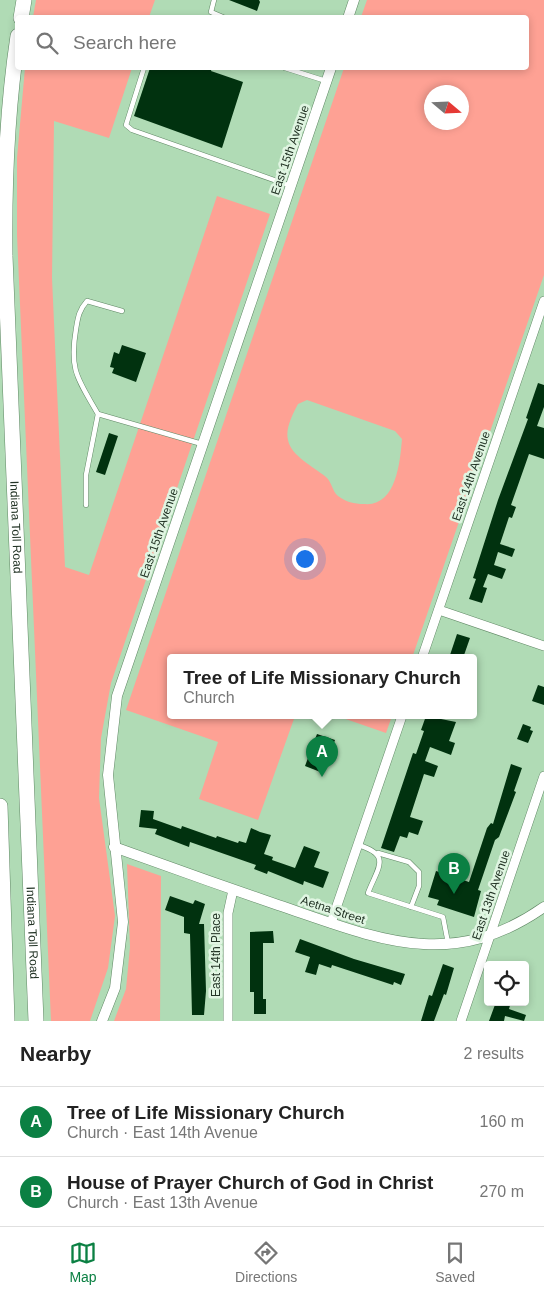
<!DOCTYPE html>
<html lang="en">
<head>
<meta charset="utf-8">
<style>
  body { margin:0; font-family:Helvetica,sans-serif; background:#f2f2f2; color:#222 }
  .controls { position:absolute; right:15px; bottom:15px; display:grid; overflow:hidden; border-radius:5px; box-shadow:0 2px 8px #0003 }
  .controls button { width:45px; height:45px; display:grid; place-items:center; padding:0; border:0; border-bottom:1px solid #e0e0e0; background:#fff; color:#222; font:25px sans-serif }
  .compass { position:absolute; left:424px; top:85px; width:45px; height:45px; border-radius:50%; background:#fff; box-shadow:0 2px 8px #0003; rotate:109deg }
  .you { position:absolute; left:304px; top:558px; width:18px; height:18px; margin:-12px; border:4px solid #fff; border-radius:50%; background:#1a73e8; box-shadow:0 0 0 8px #1a73e833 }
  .badge { display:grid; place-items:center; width:32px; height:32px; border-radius:50%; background:#0b8043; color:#fff; font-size:16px; font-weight:700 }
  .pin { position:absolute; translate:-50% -41px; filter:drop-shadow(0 1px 2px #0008) }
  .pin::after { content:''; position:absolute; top:26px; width:18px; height:15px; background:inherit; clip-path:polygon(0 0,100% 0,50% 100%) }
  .popup { position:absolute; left:167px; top:654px; width:310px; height:65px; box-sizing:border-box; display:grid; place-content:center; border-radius:5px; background:#fff; filter:drop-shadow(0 1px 4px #0005); font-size:16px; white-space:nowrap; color:#767676 }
  .popup b { font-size:19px; color:#222 }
  .popup::after { content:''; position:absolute; left:50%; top:100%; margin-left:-10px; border:10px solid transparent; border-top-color:#fff }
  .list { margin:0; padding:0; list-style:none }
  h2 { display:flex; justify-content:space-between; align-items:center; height:65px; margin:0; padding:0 20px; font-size:21px }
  h2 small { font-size:16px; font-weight:400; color:#767676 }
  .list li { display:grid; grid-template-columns:32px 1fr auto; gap:15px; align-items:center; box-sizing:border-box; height:70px; padding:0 20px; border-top:1px solid #e0e0e0 }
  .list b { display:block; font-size:19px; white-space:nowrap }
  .list p { margin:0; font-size:16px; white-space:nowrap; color:#767676 }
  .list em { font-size:16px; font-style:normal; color:#767676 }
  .icon { flex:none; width:28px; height:28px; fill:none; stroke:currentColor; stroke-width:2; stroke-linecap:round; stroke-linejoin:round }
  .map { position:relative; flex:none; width:544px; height:1021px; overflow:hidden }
  .search { position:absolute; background:#fff; box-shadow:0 2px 8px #0003; left:15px; right:15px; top:15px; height:55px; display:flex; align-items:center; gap:12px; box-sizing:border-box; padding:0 18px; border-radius:5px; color:#767676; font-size:19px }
  .sheet { height:205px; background:#fff }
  nav { display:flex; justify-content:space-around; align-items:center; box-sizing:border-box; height:70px; border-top:1px solid #e0e0e0; background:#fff; font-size:14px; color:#767676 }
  nav a { display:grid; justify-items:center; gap:2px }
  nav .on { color:#0b8043 }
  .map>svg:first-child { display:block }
</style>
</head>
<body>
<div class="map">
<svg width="544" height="1021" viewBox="0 0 544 1021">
  <rect width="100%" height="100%" fill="#b0dbb5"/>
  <g fill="#fea194" fill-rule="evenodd">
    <polygon points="36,0 155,0 149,17 33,17"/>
    <path d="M367,0h177v275l-132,383h-241v58h124l-37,104 -59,-21 19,-57 -92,-32 218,-642h182v-50l-165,-1zM432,92h30v30h-30zM307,400l88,31 7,8c-2,24 -6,68 -38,65 -10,0 -18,-2 -26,-8 -6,-5 -6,-14 -12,-19 -12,-10 -35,-21 -38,-37 -3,-12 5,-26 10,-36z"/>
    <polygon points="25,68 132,68 109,138 54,121 52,278 65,567 89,575 217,196 270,214 111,683 101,738 99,798 115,916 108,968 90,1021 51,1021 17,235 17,158"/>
    <polygon points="337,716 392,716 386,733"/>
    <polygon points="127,864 161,876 160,1021 114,1021 126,989 130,947"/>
  </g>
  <g fill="#01320f">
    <polygon points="229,0 259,0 260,2 257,11"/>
    <polygon points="150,68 212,68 211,71 243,82 222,148 134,116"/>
    <polygon points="122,345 146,353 136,382 112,373 114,368 110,367 114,352 119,354"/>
    <polygon points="538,383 544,385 544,407 537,426 544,428 544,459 529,454 511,505 516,507 512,518 509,517 500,544 515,549 512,557 498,552 494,565 506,569 502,579 488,574 483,587 487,588 482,603 469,599 476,579 473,578 498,500 528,419 526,418"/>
    <polygon points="109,433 118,436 105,475 96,472"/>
    <polygon points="457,634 470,638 463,658 449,658"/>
    <polygon points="538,685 544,687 544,705 532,701"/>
    <polygon points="426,716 456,722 449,741 455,743 451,755 430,747 425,761 438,766 434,777 424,774 410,817 423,821 418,835 409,832 407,838 400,836 394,852 381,848 413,753 416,754 424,731 421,730"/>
    <polygon points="523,724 531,727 530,730 533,731 528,743 517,739"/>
    <polygon points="317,734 335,740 323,773 305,766"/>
    <polygon points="511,764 522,768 514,791 516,792 499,837 495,840 478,890 481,891 474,917 437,905 439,900 428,897 436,871 469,882 487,828 491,823 493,824"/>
    <polygon points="141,810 154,811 153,819 181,829 182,826 216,838 217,836 238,843 239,841 246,843 251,828 260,832 271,835 264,854 273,857 272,860 295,868 304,846 320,852 314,867 329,872 323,888 304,881 303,885 268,871 267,874 254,869 256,865 190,842 189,847 155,834 157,829 139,827"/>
    <polygon points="170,896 193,904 195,900 205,904 199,924 204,924 206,991 204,1015 192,1015 190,934 184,933 184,917 165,910"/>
    <polygon points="273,931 274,943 263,943 263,999 266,999 266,1014 254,1014 254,992 250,992 250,932"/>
    <polygon points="300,939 354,959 405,974 401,985 394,982 393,985 332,965 331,968 319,964 316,975 305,972 310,957 295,952"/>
    <polygon points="443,964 454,968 446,995 444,994 434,1021 421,1021 429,995 432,996"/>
    <polygon points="496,1002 511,1002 509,1009 526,1015 524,1021 505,1016 504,1021 489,1021"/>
  </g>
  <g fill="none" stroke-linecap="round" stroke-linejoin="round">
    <g stroke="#608865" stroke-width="5.5">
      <g id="service">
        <polyline points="214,0 211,12 225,18"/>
        <polyline points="144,68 126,125 132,130 291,186"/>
        <polyline points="285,68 326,81"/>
        <path d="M122,311l-35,-10c-8,9 -9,16 -11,28 -7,42 2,50 22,85l104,30"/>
        <polyline points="86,505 86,475 98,414"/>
        <path d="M358,845c34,10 20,22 10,48l75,24 5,26"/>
        <polyline points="378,853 409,862 419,872 419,886 411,907"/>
      </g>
    </g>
    <g stroke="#608865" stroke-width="10">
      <g id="minor">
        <polyline points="439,610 544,646"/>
        <polyline points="422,658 544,301"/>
        <polyline points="331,923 402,716"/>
        <polyline points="228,1021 228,913 233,890"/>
        <polyline points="461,1021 544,776"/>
      </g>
    </g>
    <g stroke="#608865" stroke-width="11">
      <g id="tertiary">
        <polyline points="348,18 354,0"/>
        <path d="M114,847c55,20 109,39 164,58 98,33 172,68 266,2"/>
        <polyline points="102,1021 115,988 123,922 108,775 117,696 331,68"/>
      </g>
    </g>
    <g stroke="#608865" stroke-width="16">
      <g id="motorway">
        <polyline points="21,18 24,0"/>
        <path id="s1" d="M18,36c-11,73 -14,146 -13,220l31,765"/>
        <polyline points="0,806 7,1021"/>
      </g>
    </g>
    <use href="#service" stroke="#fff" stroke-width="4.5"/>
    <use href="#minor" stroke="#fff" stroke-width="9"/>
    <use href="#tertiary" stroke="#fff" stroke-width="10"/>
    <use href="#motorway" stroke="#fff" stroke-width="15"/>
  </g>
  <g text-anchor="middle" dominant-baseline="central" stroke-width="5" stroke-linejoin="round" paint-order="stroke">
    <g font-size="12" fill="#233426" stroke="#e0f5e2">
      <text transform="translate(290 150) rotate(-71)">East 15th Avenue</text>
      <text transform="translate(471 476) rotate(-71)">East 14th Avenue</text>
      <text stroke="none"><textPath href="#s1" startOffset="492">Indiana Toll Road</textPath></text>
      <text transform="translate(159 533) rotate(-71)">East 15th Avenue</text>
      <text transform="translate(491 895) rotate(-71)">East 13th Avenue</text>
      <text transform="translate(333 910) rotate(18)">Aetna Street</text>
      <text stroke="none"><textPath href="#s1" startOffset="898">Indiana Toll Road</textPath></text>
      <text transform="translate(216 955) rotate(-90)">East 14th Place</text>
    </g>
  </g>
</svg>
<div class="controls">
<button><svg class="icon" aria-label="locate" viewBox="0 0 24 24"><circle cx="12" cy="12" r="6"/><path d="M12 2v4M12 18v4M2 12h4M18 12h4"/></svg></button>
</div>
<svg class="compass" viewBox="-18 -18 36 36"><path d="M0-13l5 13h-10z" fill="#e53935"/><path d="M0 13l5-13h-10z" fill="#767676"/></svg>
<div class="you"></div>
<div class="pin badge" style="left:322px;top:777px">A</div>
<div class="popup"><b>Tree of Life Missionary Church</b>Church</div>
<div class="pin badge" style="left:454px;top:894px">B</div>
<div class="search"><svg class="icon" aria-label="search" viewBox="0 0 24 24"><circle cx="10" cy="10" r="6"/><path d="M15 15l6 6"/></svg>Search here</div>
</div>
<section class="sheet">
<h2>Nearby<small>2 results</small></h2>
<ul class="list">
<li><span class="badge">A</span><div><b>Tree of Life Missionary Church</b><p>Church · East 14th Avenue</p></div><em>160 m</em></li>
<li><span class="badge">B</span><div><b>House of Prayer Church of God in Christ</b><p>Church · East 13th Avenue</p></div><em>270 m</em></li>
</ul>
</section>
<nav>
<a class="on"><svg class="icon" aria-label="map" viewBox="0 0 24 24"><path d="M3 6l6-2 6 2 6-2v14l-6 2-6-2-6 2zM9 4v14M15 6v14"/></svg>Map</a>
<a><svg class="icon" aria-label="directions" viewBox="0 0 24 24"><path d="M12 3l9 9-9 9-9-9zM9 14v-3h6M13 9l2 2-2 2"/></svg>Directions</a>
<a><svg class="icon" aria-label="saved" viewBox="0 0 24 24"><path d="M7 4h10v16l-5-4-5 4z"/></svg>Saved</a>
</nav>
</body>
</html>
